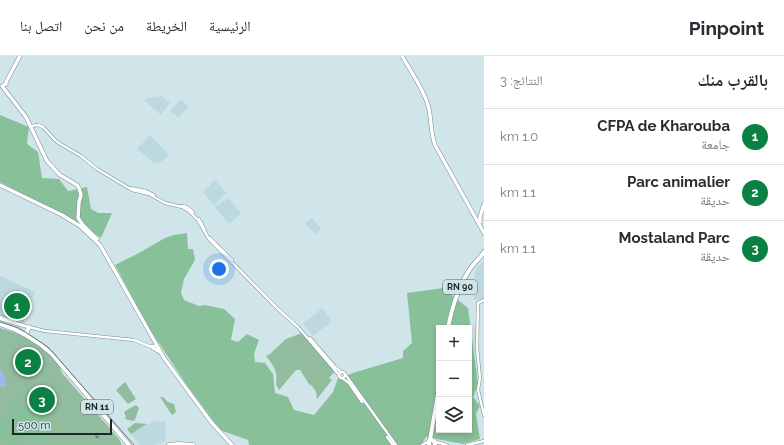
<!DOCTYPE html>
<html lang="ar">
<head>
<meta charset="utf-8">
<style>
  body { margin:0; font-family:Raleway,"Noto Naskh Arabic",sans-serif; background:#f2f2f3; color:#2b2b33; direction:rtl }
  .controls { position:absolute; right:12px; bottom:12px; display:grid; overflow:hidden; border-radius:0px; box-shadow:0 2px 6px #0003 }
  .controls button { width:36px; height:36px; display:grid; place-items:center; padding:0; border:0; border-bottom:1px solid #e1e1e2; background:#fff; color:#2b2b33; font:20px sans-serif }
  .scale { position:absolute; left:12px; bottom:10px; width:100px; box-sizing:border-box; padding-left:4px; border:2px solid #1f2729; border-top:0; font-size:11px; line-height:14px; white-space:nowrap; color:#1f2729; -webkit-text-stroke:3px #cfe5ea; paint-order:stroke }
  .you { position:absolute; left:219px; top:213px; width:14px; height:14px; margin:-10px; border:3px solid #fff; border-radius:50%; background:#1a73e8; box-shadow:0 0 0 6px #1a73e833 }
  .badge { display:grid; place-items:center; width:26px; height:26px; border-radius:50%; background:#0b8043; color:#fff; font-size:13px; font-weight:700 }
  .pin { position:absolute; translate:-50% -50%; border:2px solid #fff; box-shadow:0 1px 4px #0006 }
  .list { margin:0; padding:0; list-style:none }
  h2 { display:flex; justify-content:space-between; align-items:center; height:52px; margin:0; padding:0 16px; font-size:17px }
  h2 small { font-size:13px; font-weight:400; color:#7c7c81 }
  .list li { display:grid; grid-template-columns:26px 1fr auto; gap:12px; align-items:center; box-sizing:border-box; height:56px; padding:0 16px; border-top:1px solid #e1e1e2 }
  .list b { display:block; font-size:15px; white-space:nowrap }
  .list p { margin:0; font-size:13px; white-space:nowrap; color:#7c7c81 }
  .list em { font-size:13px; font-style:normal; color:#7c7c81 }
  .icon { flex:none; width:22px; height:22px; fill:none; stroke:currentColor; stroke-width:2; stroke-linecap:round; stroke-linejoin:round }
  .map { position:relative; flex:none; width:484px; height:389px; overflow:hidden; direction:ltr }
  header { display:flex; align-items:center; gap:24px; box-sizing:border-box; height:56px; padding:0 20px; background:#fff; border-bottom:1px solid #e1e1e2 }
  header strong { font-size:19px }
  nav { display:flex; gap:22px; margin-inline-start:auto; font-size:14px }
  main { display:flex }
  aside { flex:1; background:#fff }
  .map>svg:first-child { display:block }
</style>
</head>
<body>
<header>
<strong>Pinpoint</strong>
<nav><a>الرئيسية</a><a>الخريطة</a><a>من نحن</a><a>اتصل بنا</a></nav>
</header>
<main>
<aside>
<h2>بالقرب منك<small>النتائج: 3</small></h2>
<ul class="list">
<li><span class="badge">1</span><div><b>CFPA de Kharouba</b><p>جامعة</p></div><em>1.0 km</em></li>
<li><span class="badge">2</span><div><b>Parc animalier</b><p>حديقة</p></div><em>1.1 km</em></li>
<li><span class="badge">3</span><div><b>Mostaland Parc</b><p>حديقة</p></div><em>1.1 km</em></li>
</ul>
</aside>
<div class="map">
<svg width="484" height="389" viewBox="0 0 484 389">
  <rect width="100%" height="100%" fill="#cfe5ea"/>
  <g fill="#bbd9df">
    <polygon points="161,40 170,47 161,59 145,45 147,42"/>
    <polygon points="181,43 189,51 178,61 170,55"/>
    <polygon points="150,79 169,99 161,106 154,107 137,93"/>
    <polygon points="215,124 226,137 214,149 203,136"/>
    <polygon points="228,142 241,157 229,168 215,151"/>
    <polygon points="312,162 321,173 315,178 305,167"/>
    <polygon points="484,203 484,243 474,244 475,215"/>
    <polygon points="0,220 35,236 23,267 0,259"/>
    <polygon points="322,252 332,265 313,280 303,268"/>
    <polygon points="165,365 166,384 163,386 154,389 140,389 131,378 152,366"/>
  </g>
  <g fill="#92bc9e">
    <path d="M0,272c21,5 56,22 62,45l57,66 3,6h-122z"/>
    <path d="M302,277l33,38 -6,7 3,2 -15,19 -1,-7 -4,-6 -3,-2 -9,-14h-4l-17,20 -3,-6c2,-14 -2,-17 -10,-28l4,-2 16,-15z"/>
    <polygon points="125,326 136,343 128,348 116,334"/>
    <polygon points="160,341 163,341 168,346 174,348 176,356 172,359"/>
    <polygon points="136,349 139,352 135,364 133,365 125,363 126,361 124,356 127,354 130,359 127,354"/>
    <polygon points="135,367 147,368 131,378 127,373"/>
  </g>
  <g fill="#88c199" fill-rule="evenodd">
    <polygon points="0,59 29,71 27,88 38,96 42,122 59,123 68,135 87,131 91,153 98,157 112,157 101,182 76,165 0,126"/>
    <path d="M187,177l1,16h5l2,11 -11,19 -3,14 3,7 15,6 6,-1 19,4 11,10 -4,21 7,2 9,-8 12,6 -5,14 1,8 10,1 8,11 2,19 13,4 6,13 20,5 19,-23 5,-14 5,2 5,-5 8,-3 47,-14v-7l9,-8 -5,-50 36,-5 25,20 10,76 -5,13 7,9 -4,8 4,25 -17,5 -37,-7 -5,8h-172l-1,-5 -28,-10 -34,-46 -37,-56 -34,-63 22,-11 28,-16 9,-3zM439,272h30v102h-30z"/>
    <polygon points="38,311 44,311 44,314 47,314 49,317 47,316 44,319 40,319 38,317 34,319 34,315 37,317 40,314 36,315 36,313"/>
    <path d="M42,341l7,5 1,4 -4,28 -5,1c-4,-2 -6,-6 -10,-8 -9,-4 -18,-9 -11,-19l10,-5 4,-5 6,3z"/>
    <path d="M13,348l5,3c-6,16 5,16 15,23 4,3 6,6 11,7 4,-3 4,-8 4,-14l3,1 4,7c-9,14 -31,13 -41,-1 -5,-7 -4,-16 -3,-25z"/>
    <polygon points="0,365 9,365 14,376 22,383 18,384 19,389 9,389 0,381"/>
  </g>
  <path fill="#a4b5ed" d="M0,314c5,2 5,10 6,15l-3,3 -3,-2z"/>
  <g fill="none" stroke-linecap="round" stroke-linejoin="round">
    <g stroke="#798d91" stroke-width="3.5">
      <g id="minor">
        <polyline points="31,70 38,69 43,71 57,86 81,100 97,113 132,134 149,138 165,147 182,151 189,155 198,164 209,183 278,253 298,271 339,319"/>
        <polyline points="130,132 146,135 154,139"/>
        <polyline points="182,150 187,151 193,156"/>
        <polyline points="199,163 205,174"/>
        <polyline points="210,182 232,204"/>
        <polyline points="484,244 478,247 477,292 480,322 478,334 484,359"/>
        <polyline points="0,261 28,271 0,263"/>
        <polyline points="29,271 45,275 134,284 154,292"/>
        <polyline points="310,282 335,311 341,316"/>
        <polyline points="149,290 157,290"/>
        <circle cx="342" cy="319" r="3"/>
        <polyline points="345,318 396,389"/>
        <polyline points="342,322 349,327 362,346"/>
        <polyline points="387,381 393,389"/>
        <polyline points="436,386 447,389"/>
        <polyline points="422,389 429,385"/>
        <polyline points="467,389 484,385"/>
      </g>
    </g>
    <g stroke="#798d91" stroke-width="4.5">
      <g id="major">
        <path d="M402,0c9,16 21,32 26,49 4,14 2,27 7,40l49,88"/>
        <polyline points="5,28 20,0"/>
        <polyline points="6,28 2,30 26,61 47,105 60,119 77,129 79,132 81,139 79,146 78,162 83,169 97,183"/>
        <polyline points="0,129 62,159 80,170 100,189 111,208 164,302 211,366 232,389"/>
        <polyline points="480,166 480,161 484,148"/>
        <polyline points="153,292 160,296"/>
      </g>
    </g>
    <g stroke="#798d91" stroke-width="5">
      <g id="highway">
        <path d="M0,268c20,6 36,16 52,30l77,91"/>
        <path d="M448,272c4,-21 10,-41 22,-59 4,-6 10,-11 14,-17"/>
        <polyline points="26,278 29,271"/>
        <polyline points="430,384 439,332"/>
        <polyline points="169,389 178,388 193,389"/>
        <polyline points="429,389 429,385 432,384 435,386 435,389"/>
      </g>
    </g>
    <use href="#minor" stroke="#fff" stroke-width="2.5"/>
    <use href="#major" stroke="#fff" stroke-width="3.5"/>
    <use href="#highway" stroke="#fff" stroke-width="4"/>
    <g stroke="#6b797c" stroke-width="1">
      <polyline points="0,266 19,272 48,291 134,389"/>
      <polyline points="96,377 96,381 97,382 98,382 99,381 98,380 96,381"/>
    </g>
  </g>
  <g text-anchor="middle" dominant-baseline="central" stroke-width="3" stroke-linejoin="round" paint-order="stroke">
    <g fill="#cfe5ea" stroke="#546063" stroke-width="1">
      <rect x="443" y="224" width="34" height="14" rx="3"/>
      <rect x="81" y="344" width="32" height="14" rx="3"/>
    </g>
    <g font-size="9" font-weight="bold" fill="#1f2729">
      <text x="460" y="231">RN 90</text>
      <text x="97" y="351">RN 11</text>
    </g>
  </g>
</svg>
<div class="controls">
<button>+</button>
<button>−</button>
<button><svg class="icon" aria-label="layers" viewBox="0 0 24 24"><path d="M12 4l9 5-9 5-9-5zM3 14l9 5 9-5"/></svg></button>
</div>
<div class="scale">500 m</div>
<div class="you"></div>
<div class="pin badge" style="left:17px;top:250px">1</div>
<div class="pin badge" style="left:28px;top:306px">2</div>
<div class="pin badge" style="left:42px;top:344px">3</div>
</div>
</main>
</body>
</html>
